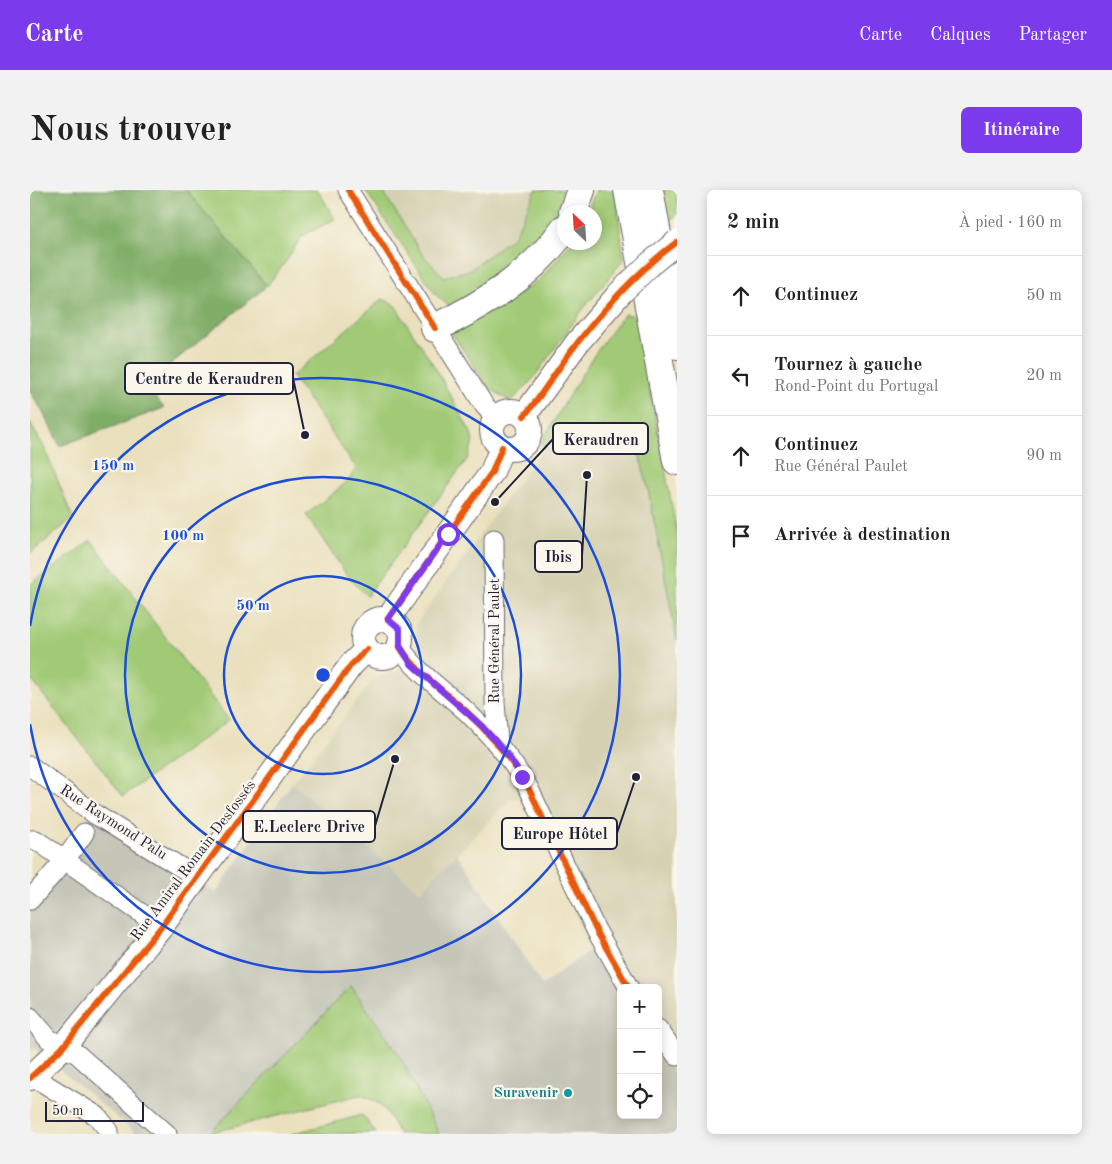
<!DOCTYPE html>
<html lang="fr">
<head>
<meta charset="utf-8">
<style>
  body { margin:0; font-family:"Old Standard TT",serif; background:#f2f2f2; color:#222 }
  .controls { position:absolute; right:15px; bottom:15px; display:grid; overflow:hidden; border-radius:8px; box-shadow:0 2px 12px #0003 }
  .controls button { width:45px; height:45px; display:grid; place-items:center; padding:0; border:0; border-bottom:1px solid #e0e0e0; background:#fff; color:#222; font:25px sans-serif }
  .compass { position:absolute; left:527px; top:15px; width:45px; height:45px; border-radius:50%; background:#fff; box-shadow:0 2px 12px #0003; rotate:335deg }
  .scale { position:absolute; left:15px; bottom:12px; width:99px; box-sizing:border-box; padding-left:5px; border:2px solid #22223b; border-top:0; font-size:14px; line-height:18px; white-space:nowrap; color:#22223b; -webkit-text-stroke:4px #fbf7ec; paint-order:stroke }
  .stop { position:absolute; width:15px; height:15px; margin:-11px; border:4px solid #7c3aed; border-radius:50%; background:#fff }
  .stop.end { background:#7c3aed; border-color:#fff; box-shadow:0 1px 5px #0008 }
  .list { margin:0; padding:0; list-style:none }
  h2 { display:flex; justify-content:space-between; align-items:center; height:65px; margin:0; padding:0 20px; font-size:21px }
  h2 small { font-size:16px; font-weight:400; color:#767676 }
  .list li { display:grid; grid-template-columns:32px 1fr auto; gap:15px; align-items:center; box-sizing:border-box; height:80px; padding:0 20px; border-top:1px solid #e0e0e0 }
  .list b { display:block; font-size:19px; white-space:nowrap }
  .list p { margin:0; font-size:16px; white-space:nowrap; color:#767676 }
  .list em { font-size:16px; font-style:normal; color:#767676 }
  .icon { flex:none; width:28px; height:28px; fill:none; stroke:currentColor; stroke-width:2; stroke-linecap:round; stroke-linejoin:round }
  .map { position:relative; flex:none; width:647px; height:944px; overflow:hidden; border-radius:8px }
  header { display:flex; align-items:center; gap:30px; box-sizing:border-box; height:70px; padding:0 25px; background:#7c3aed; color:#fff }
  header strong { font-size:24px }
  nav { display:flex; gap:28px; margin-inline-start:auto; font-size:18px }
  .intro { display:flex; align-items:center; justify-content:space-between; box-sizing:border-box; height:120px; padding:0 30px }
  h1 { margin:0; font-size:35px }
  .button { padding:12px 22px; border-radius:8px; background:#7c3aed; color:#fff; font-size:18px; font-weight:700 }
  main { display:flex; gap:30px; padding:0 30px }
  aside { flex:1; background:#fff; border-radius:8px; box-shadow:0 2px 12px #0003 }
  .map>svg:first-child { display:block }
</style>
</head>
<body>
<header>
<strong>Carte</strong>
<nav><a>Carte</a><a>Calques</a><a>Partager</a></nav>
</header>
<div class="intro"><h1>Nous trouver</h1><a class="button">Itinéraire</a></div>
<main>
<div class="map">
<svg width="647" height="944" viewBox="0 0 647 944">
  <rect width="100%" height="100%" fill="#fbf7ec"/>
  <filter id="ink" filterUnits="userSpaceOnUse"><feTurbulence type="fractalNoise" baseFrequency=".02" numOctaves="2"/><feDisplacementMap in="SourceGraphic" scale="10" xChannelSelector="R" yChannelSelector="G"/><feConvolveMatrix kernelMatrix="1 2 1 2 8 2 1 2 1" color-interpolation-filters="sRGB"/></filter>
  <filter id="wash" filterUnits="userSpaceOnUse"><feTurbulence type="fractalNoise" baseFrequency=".0096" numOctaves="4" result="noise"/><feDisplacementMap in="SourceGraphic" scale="20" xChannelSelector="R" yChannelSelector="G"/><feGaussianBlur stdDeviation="1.12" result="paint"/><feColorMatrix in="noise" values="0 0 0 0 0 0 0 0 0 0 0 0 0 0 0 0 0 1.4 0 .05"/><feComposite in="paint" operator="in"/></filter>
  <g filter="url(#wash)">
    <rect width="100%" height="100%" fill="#eae0bd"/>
    <g fill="#d6d1b2">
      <polygon points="343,0 512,0 494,41 451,82 407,90"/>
      <polygon points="566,235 575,236 596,249 610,267 617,294 647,450 647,888 628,860 628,798 591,798 591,803 561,760 493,608 481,609 390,702 262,593 345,488 368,480 388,458 386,434 504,270 529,244"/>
    </g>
    <polygon fill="#c5c5b8" points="262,593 390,702 427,663 512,795 561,760 591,803 591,925 628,925 628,860 647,888 647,944 409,944 371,868 321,797 179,944 107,944 4,858 0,861 0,701 25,673 59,626 186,703"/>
    <g fill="#a1ca76" stroke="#627658">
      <polygon points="156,0 288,0 305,29 272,46 257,70 237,96"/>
      <polygon points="335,0 352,0 392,64 414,87 440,80 484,46 506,0 543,0 539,14 506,63 422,119 406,105"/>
      <polygon points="566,0 585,0 594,69 550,123 502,190 481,212 459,198 421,142 479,111 512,87 541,53 564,52 564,22 557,22"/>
      <polygon points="631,0 647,0 647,25 637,32"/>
      <polygon points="352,109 364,114 406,179 441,243 443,252 438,268 337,406 319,388 276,325 319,290 326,278 262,186"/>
      <path d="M595,124l11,2 41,217v107l-30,-156 -7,-27 -14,-18 -21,-13 -26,2 -20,6 -14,14 -4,-5c26,-44 51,-90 84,-129z"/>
      <polygon points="0,233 14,257 43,328 0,364"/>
      <polygon points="61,350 199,530 93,606 0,488 0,395"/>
      <path d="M321,796l50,72 38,76h-40c-12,-21 -15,-32 -40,-39l-149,38z"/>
      <polygon points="332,925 346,943 261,944"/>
    </g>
    <polygon fill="#80ae67" stroke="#516851" points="0,0 156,0 237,96 115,195 134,218 30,256 10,217 0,202"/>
  </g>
  <g filter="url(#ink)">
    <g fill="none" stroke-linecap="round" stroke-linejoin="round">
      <g stroke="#686468" stroke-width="21">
        <g id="minor">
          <polyline points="318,0 454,215 467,229"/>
          <polyline points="464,349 465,512 468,553"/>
          <path d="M370,457c17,26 43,43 66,64 25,24 46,48 63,78l67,141 33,58"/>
          <polyline points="0,576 66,625 168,688"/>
          <polyline points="0,650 6,650 131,737"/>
          <polyline points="0,710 35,670 54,643"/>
          <polyline points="0,827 19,849 47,864 137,944"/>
          <polyline points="628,839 647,866"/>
          <polyline points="2,886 67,926 79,941 79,944"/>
        </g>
      </g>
      <g stroke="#686468" stroke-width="26">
        <g id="major">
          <circle cx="481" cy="240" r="19"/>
          <polyline points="494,226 547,153 590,103"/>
          <circle cx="352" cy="448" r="19"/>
          <polyline points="358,429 462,282 472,257"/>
          <polyline points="0,888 32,858 131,737 321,475 337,459"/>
        </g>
      </g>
      <g stroke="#686468" stroke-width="30">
        <g id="highway">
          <polyline points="598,0 647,271"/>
          <polyline points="619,0 647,155"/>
          <polyline points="543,22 551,0"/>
          <path d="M405,138c50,-24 97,-53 129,-99"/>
        </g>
      </g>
      <use href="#minor" stroke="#fff" stroke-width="19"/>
      <use href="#major" stroke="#fff" stroke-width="24"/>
      <use href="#highway" stroke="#fff" stroke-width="28"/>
      <g stroke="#686468" stroke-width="26" stroke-linecap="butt">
        <polyline id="major-bridge" points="590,103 620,74 647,52"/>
      </g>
      <use href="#major-bridge" stroke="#fff" stroke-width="24"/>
      <g stroke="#fbf7ec" stroke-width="9">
        <g id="cycleway">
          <polyline points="318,0 405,138"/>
          <path d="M494,226c20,-23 35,-50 54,-74 29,-37 61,-72 99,-100"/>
          <polyline points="358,429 462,282 472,257"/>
          <path d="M370,457c17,26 43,43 66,64 25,24 46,48 63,78l67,141 33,58"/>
          <polyline points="0,888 32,858 131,737 321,475 337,459"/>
        </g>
      </g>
      <use href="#cycleway" stroke="#e8590c" stroke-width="6"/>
    </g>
  </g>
  <g fill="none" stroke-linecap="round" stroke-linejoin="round" filter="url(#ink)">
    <polyline stroke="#7c3aed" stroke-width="6" points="418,344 358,429 370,439 370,456 381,474 452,536 478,565 492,587"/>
  </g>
  <g fill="none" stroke="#1d4ed8" stroke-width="2.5">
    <circle cx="293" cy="485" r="99"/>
    <circle cx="293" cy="485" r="198"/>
    <path d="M0 436A297 297 0 1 1 0 534"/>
  </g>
  <circle fill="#0f9aa8" stroke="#fbf7ec" stroke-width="2" cx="538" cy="903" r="5"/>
  <g text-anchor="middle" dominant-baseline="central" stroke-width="4.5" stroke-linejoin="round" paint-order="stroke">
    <g font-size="15" fill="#22223b" stroke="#fbf7ec">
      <text transform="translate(465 451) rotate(-90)">Rue Général Paulet</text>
      <text transform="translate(83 633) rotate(33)">Rue Raymond Palu</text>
      <text transform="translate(164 671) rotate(-53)">Rue Amiral Romain Desfossés</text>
    </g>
    <g font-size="15" font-weight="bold" fill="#0d838f" stroke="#fbf7ec" text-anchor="end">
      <text x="528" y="903">Suravenir</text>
    </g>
  </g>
  <circle cx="293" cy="485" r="8" fill="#1d4ed8" stroke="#fbf7ec" stroke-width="2.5"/>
  <g font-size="15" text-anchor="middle" font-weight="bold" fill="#1d4ed8" stroke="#fbf7ec" stroke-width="4.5" stroke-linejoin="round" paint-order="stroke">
    <text x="83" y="280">150 m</text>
    <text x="153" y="350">100 m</text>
    <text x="223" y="420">50 m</text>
  </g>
  <path fill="none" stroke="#22223b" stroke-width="2" d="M275 245L263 188M465 312L523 249M557 285L552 366M365 569L345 636M606 587L587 643"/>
  <g fill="#22223b" stroke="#fbf7ec" stroke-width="2">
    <circle cx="275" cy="245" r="5"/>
    <circle cx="465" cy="312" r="5"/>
    <circle cx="557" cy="285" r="5"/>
    <circle cx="365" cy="569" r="5"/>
    <circle cx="606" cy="587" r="5"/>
  </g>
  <g fill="#fbf7ec" stroke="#22223b" stroke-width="2">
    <rect x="95" y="173" width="168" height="31" rx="5"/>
    <rect x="523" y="233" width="95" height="31" rx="5"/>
    <rect x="505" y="351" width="47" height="31" rx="5"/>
    <rect x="213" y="621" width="132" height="31" rx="5"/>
    <rect x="472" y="628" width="115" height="31" rx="5"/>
  </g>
  <g font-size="16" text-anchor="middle" font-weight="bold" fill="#22223b">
    <text x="179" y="194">Centre de Keraudren</text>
    <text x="571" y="255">Keraudren</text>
    <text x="528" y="372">Ibis</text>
    <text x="279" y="642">E.Leclerc Drive</text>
    <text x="530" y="649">Europe Hôtel</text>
  </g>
</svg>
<div class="controls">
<button>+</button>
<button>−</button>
<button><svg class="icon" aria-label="locate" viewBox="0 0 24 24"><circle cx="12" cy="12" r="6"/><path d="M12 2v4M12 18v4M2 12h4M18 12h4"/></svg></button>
</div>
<svg class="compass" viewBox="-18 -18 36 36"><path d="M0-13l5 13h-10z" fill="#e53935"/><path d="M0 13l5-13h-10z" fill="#767676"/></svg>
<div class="scale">50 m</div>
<div class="stop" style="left:418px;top:344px"></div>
<div class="stop end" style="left:492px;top:587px"></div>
</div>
<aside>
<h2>2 min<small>À pied · 160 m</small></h2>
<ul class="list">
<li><svg class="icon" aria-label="ahead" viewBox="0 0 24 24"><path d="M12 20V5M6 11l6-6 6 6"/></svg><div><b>Continuez</b></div><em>50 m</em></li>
<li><svg class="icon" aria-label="left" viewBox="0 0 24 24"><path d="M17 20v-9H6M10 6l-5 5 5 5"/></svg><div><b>Tournez à gauche</b><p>Rond-Point du Portugal</p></div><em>20 m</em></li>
<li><svg class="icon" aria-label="ahead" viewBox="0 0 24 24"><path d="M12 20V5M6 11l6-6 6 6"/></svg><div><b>Continuez</b><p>Rue Général Paulet</p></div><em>90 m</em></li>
<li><svg class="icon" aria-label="arrive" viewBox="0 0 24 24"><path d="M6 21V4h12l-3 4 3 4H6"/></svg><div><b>Arrivée à destination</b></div></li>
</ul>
</aside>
</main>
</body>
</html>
